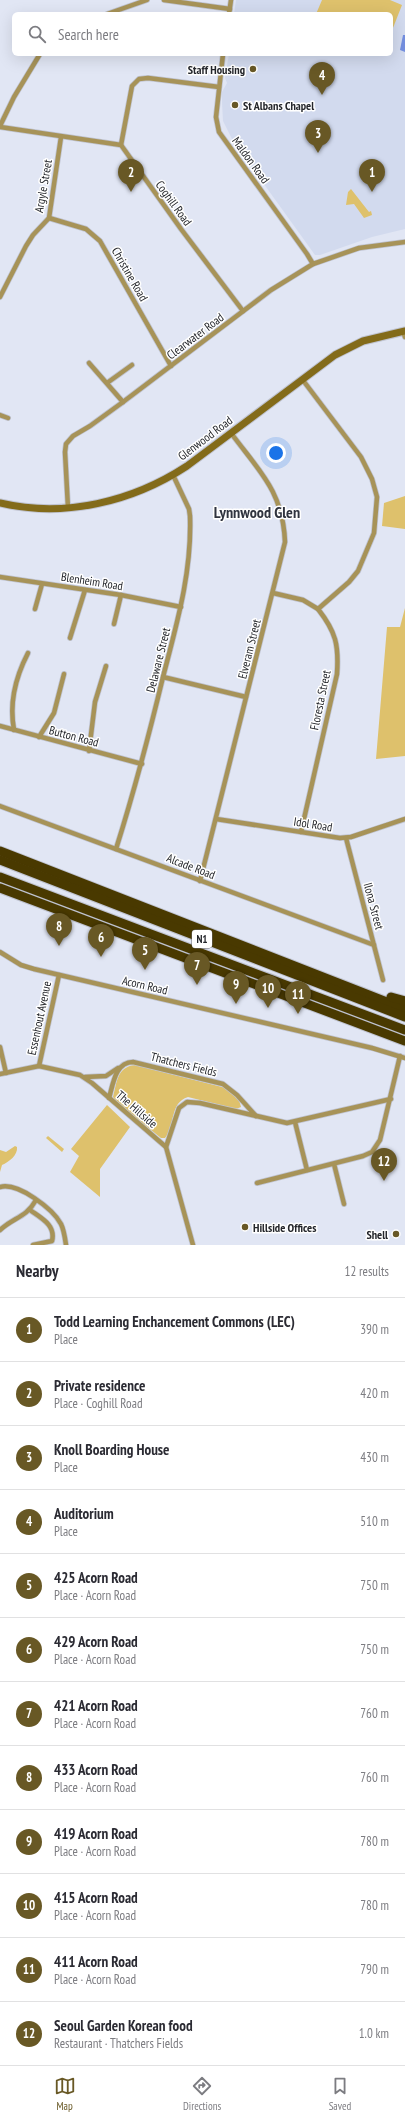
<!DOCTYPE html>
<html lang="en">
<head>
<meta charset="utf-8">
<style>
  body { margin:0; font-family:"PT Sans Narrow",sans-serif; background:#f2f2f3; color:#2b2b33 }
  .you { position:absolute; left:276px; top:453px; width:14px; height:14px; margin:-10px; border:3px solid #fff; border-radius:50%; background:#1a73e8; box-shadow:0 0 0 6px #1a73e833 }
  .badge { display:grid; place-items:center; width:26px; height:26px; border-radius:50%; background:#685825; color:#fff; font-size:13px; font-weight:700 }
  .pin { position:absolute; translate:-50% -33px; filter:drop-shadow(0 1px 2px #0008) }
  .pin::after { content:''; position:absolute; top:21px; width:14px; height:12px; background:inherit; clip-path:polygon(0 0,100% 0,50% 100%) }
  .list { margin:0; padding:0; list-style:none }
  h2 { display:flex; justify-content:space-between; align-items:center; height:52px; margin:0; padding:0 16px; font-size:17px }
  h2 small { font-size:13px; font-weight:400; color:#7c7c81 }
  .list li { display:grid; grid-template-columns:26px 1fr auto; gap:12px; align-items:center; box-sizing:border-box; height:64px; padding:0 16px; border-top:1px solid #e1e1e2 }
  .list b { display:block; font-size:15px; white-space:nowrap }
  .list p { margin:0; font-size:13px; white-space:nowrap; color:#7c7c81 }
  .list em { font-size:13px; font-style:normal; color:#7c7c81 }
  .icon { flex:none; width:22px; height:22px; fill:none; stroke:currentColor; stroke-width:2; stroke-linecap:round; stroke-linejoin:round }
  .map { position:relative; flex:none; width:405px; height:1245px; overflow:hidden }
  .search { position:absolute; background:#fff; box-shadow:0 4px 16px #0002; left:12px; right:12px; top:12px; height:44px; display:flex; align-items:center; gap:10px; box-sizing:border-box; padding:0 14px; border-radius:6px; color:#7c7c81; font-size:15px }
  .sheet { height:820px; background:#fff }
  nav { display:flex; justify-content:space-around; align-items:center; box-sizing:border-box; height:56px; border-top:1px solid #e1e1e2; background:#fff; font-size:11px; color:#7c7c81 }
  nav a { display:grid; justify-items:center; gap:2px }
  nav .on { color:#685825 }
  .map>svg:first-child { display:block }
</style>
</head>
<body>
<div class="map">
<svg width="405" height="1245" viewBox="0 0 405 1245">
  <rect width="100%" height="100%" fill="#e1e6f4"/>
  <polygon fill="#d2daee" points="236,0 405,0 405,229 372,237 320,255 315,255 233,141 223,121 222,103 222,92 227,83 225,78 229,54 391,54 391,14 234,14"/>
  <g fill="#dec16c">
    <polygon points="322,0 390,0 402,5 391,33 391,14 316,14"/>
    <polygon points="351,189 369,212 371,211 372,215 364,218 354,204 346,205 348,192"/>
    <polygon points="405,496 405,529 382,526 384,503"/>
    <polygon points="405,608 405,756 376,759 387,627 400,627"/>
    <path d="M135,1065l91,23 13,12 2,7 -5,2 -48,-12c-19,6 -12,28 -23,41h-4l-45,-36 -3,-5c4,-15 4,-30 22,-32z"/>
    <polygon points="107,1105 130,1127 100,1169 100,1197 70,1172 79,1156 71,1149"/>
    <polygon points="48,1136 64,1149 62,1152 46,1138"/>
    <path d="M15,1146l2,1c1,8 -8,15 -15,18l-2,7v-22l6,2z"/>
  </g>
  <polygon fill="#748fdf" points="403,35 405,35 405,52 400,50"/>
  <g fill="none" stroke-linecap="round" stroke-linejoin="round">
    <g stroke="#bfc3d0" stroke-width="6">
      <g id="street">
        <polyline points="164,0 230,9"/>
        <polyline points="107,14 147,0"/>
        <polyline points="229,14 231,0"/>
        <polyline points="223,54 216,117 219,132 307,254 313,264"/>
        <polyline points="0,126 14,97 40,54"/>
        <polyline points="0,127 121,145 181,229 243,311"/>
        <polyline points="121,145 132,86 139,79 148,78 219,87"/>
        <polyline points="49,218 86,229 100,241 171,366"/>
        <polyline points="0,297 26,246 33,235 49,218 61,137"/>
        <polyline points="403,331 405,337"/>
        <polyline points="89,363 123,402"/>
        <polyline points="107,383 132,365"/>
        <polyline points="0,415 8,418"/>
        <polyline points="68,508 65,452 66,444 73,436 90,426 123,402 271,290 313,264 359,248 405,242"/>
        <polyline points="0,577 121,595 181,607"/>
        <polyline points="273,593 303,600 318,609"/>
        <polyline points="35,609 42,584"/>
        <polyline points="114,624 121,595"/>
        <polyline points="70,638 85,590"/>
        <polyline points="163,677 246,697"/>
        <polyline points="0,726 142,764"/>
        <path d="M14,730c-5,-27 1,-52 14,-77"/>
        <polyline points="39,737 54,713 64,674"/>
        <polyline points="89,751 95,702 106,666"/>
        <polyline points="0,806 374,945"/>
        <polyline points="216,819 340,838 351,837 405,819"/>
        <path d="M301,832l36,-158c2,-29 -1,-42 -19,-65l31,-27 9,-11 16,-38 3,-36 -5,-18 -11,-22 -59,-78"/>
        <polyline points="346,838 383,980"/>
        <path d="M116,849c18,-57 33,-114 47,-172 14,-54 29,-105 27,-161l-1,-7 -16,-34"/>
        <path d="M200,881l85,-339c-2,-51 -26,-71 -54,-109"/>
        <polyline points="0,952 21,965 34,969 372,1048 405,1058"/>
        <polyline points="0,1047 6,1073"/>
        <polyline points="39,1066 59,975"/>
        <polyline points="0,1074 39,1066 80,1075 92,1083 166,1147 193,1245"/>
        <polyline points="85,1077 106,1076 118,1068"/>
        <path d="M109,1098c4,-13 6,-36 24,-36l90,22 14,11 19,21"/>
        <polyline points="295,1122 307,1170"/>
        <polyline points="166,1147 179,1108 187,1102 200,1103 287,1123 391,1099"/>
        <polyline points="334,1164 344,1204"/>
        <polyline points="257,1183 363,1156 372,1152 380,1140 400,1056"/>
        <path d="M0,1187c18,-5 53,22 61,37 3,6 4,14 5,21"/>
        <path d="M30,1210c11,8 26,15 22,31l-19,4"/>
        <path d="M0,1230c14,-13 26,-12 36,-30"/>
      </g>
    </g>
    <g stroke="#bfc3d0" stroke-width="9">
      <path id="secondary" d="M0,503c65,15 132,-1 187,-37l148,-111 28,-14 42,-10"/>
    </g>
    <g stroke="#bfc3d0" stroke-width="11">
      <g id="highway">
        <polyline points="0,851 405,1009"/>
        <polyline points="0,860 405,1017"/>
        <polyline points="0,877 405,1030"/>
        <polyline points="0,888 405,1041"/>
        <polyline points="391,997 405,1001"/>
      </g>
    </g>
    <use href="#street" stroke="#a79358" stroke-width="4.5"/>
    <use href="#secondary" stroke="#836b1a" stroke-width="7"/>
    <use href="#highway" stroke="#493900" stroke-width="9"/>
  </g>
  <g fill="#685825" stroke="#fff" stroke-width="1.5">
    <circle cx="253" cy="69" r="4"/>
    <circle cx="235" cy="105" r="4"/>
    <circle cx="245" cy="1227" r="4"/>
    <circle cx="396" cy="1234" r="4"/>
  </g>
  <g text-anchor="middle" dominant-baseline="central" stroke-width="3" stroke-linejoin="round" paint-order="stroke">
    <rect fill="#fff" stroke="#66676b" stroke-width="1" x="192" y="930" width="20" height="18" rx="3"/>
    <g font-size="11" font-weight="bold" fill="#24262b">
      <text x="202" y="939">N1</text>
    </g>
    <g font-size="12" font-weight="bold" fill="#24262b" stroke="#fff" text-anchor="end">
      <text x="245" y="69">Staff Housing</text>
      <text x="243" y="105" text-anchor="start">St Albans Chapel</text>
      <text x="253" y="1227" text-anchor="start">Hillside Offices</text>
      <text x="388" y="1234">Shell</text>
    </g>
    <g font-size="12" fill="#24262b" stroke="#fff">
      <text transform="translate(251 160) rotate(54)">Maldon Road</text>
      <text transform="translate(43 186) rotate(-80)">Argyle Street</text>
      <text transform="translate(174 203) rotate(54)">Coghill Road</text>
      <text transform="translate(130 274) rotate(60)">Christine Road</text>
      <text transform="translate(195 336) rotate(-37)">Clearwater Road</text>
      <text transform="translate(205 438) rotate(-37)">Glenwood Road</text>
      <text transform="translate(92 581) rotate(9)">Blenheim Road</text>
      <text transform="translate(249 649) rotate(-76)">Elveram Street</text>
      <text transform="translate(158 660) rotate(-76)">Delaware Street</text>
      <text transform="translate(320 700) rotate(-78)">Floresta Street</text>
      <text transform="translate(74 736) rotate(15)">Button Road</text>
      <text transform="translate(313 824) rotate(9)">Idol Road</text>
      <text transform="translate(191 866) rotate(21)">Alcade Road</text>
      <text transform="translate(374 906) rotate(75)">Ilona Street</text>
      <text transform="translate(145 985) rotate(13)">Acorn Road</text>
      <text transform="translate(39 1018) rotate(-78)">Essenhout Avenue</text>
      <text transform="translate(184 1064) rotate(14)">Thatchers Fields</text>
      <text transform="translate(137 1109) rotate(41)">The Hillside</text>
    </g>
    <g font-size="16" font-weight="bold" fill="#30343f" stroke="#fff">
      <text x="257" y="512">Lynnwood Glen</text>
    </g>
  </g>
</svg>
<div class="you"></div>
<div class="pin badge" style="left:372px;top:192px">1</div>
<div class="pin badge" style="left:131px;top:192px">2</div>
<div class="pin badge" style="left:318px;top:153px">3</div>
<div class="pin badge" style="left:322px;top:95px">4</div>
<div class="pin badge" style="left:145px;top:970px">5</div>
<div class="pin badge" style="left:101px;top:957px">6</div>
<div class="pin badge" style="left:197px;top:985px">7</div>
<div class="pin badge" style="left:59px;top:946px">8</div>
<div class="pin badge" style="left:236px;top:1004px">9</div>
<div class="pin badge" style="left:268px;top:1008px">10</div>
<div class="pin badge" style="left:298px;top:1014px">11</div>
<div class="pin badge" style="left:384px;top:1181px">12</div>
<div class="search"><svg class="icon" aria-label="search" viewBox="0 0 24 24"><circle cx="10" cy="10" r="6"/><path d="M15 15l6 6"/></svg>Search here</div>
</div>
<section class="sheet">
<h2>Nearby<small>12 results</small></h2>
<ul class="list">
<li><span class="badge">1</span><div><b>Todd Learning Enchancement Commons (LEC)</b><p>Place</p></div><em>390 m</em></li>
<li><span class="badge">2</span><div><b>Private residence</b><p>Place · Coghill Road</p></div><em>420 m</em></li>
<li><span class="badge">3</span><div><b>Knoll Boarding House</b><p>Place</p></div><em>430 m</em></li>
<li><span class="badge">4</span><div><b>Auditorium</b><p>Place</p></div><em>510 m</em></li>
<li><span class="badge">5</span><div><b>425 Acorn Road</b><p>Place · Acorn Road</p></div><em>750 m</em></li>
<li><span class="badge">6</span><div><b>429 Acorn Road</b><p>Place · Acorn Road</p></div><em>750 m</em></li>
<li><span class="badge">7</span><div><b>421 Acorn Road</b><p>Place · Acorn Road</p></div><em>760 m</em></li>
<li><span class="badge">8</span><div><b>433 Acorn Road</b><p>Place · Acorn Road</p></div><em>760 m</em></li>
<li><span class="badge">9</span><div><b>419 Acorn Road</b><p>Place · Acorn Road</p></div><em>780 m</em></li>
<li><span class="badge">10</span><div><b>415 Acorn Road</b><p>Place · Acorn Road</p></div><em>780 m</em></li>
<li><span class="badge">11</span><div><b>411 Acorn Road</b><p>Place · Acorn Road</p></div><em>790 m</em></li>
<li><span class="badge">12</span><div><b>Seoul Garden Korean food</b><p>Restaurant · Thatchers Fields</p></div><em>1.0 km</em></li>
</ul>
</section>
<nav>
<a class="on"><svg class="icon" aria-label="map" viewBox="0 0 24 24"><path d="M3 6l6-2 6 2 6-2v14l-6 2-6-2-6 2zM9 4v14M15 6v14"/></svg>Map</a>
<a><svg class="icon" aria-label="directions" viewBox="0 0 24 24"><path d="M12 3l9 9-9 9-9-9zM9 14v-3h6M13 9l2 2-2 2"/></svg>Directions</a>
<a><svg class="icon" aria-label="saved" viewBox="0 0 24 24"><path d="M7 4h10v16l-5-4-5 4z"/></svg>Saved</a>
</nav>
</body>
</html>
